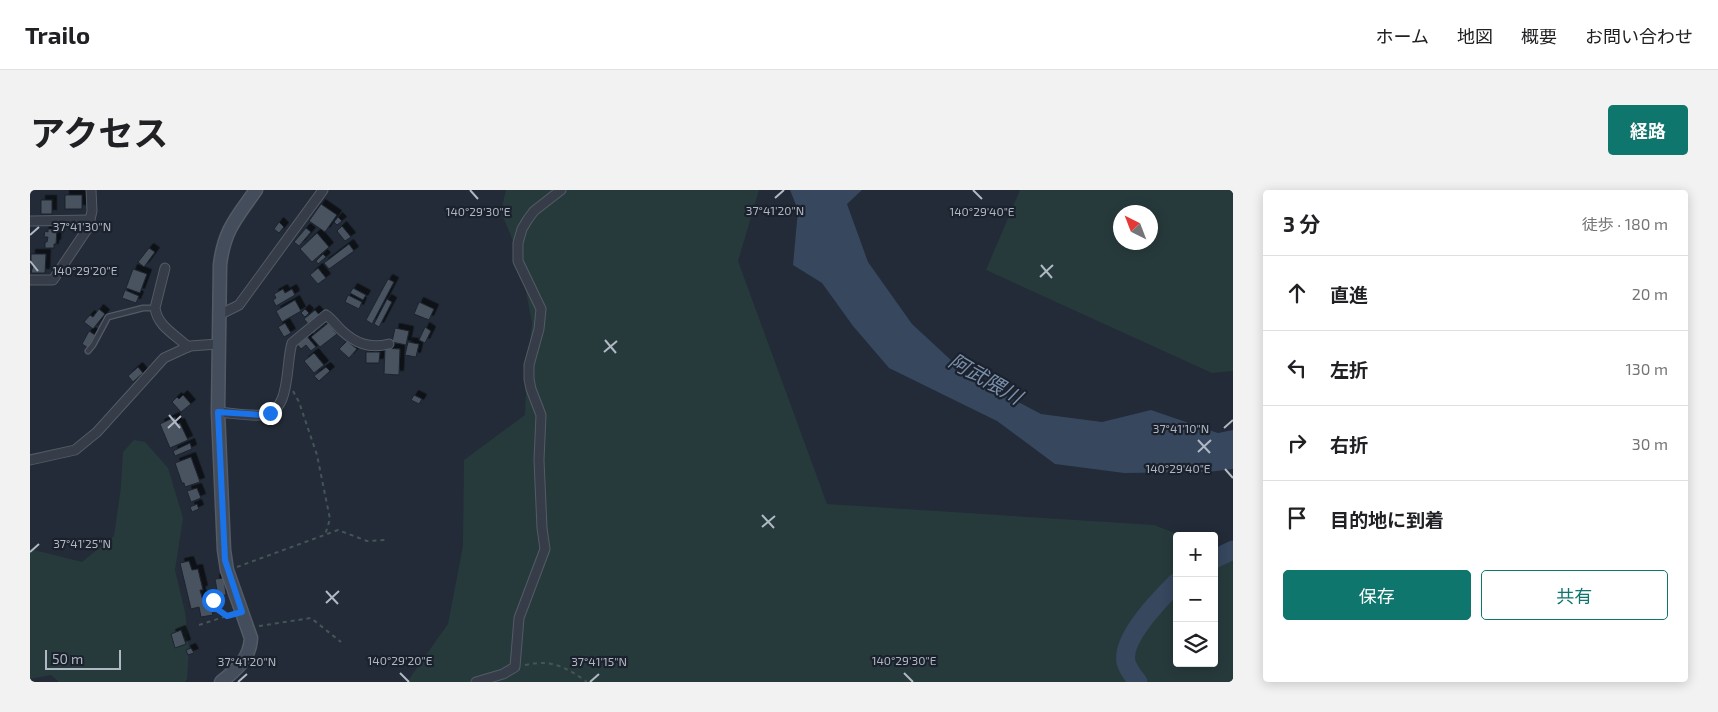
<!DOCTYPE html>
<html lang="ja">
<head>
<meta charset="utf-8">
<style>
  body { margin:0; font-family:"Exo 2","Noto Sans JP",sans-serif; background:#f2f2f2; color:#202124 }
  .controls { position:absolute; right:15px; bottom:15px; display:grid; overflow:hidden; border-radius:5px; box-shadow:0 2px 12px #0003 }
  .controls button { width:45px; height:45px; display:grid; place-items:center; padding:0; border:0; border-bottom:1px solid #e0e0e0; background:#fff; color:#202124; font:25px sans-serif }
  .compass { position:absolute; left:1083px; top:15px; width:45px; height:45px; border-radius:50%; background:#fff; box-shadow:0 2px 12px #0003; rotate:318deg }
  .scale { position:absolute; left:15px; bottom:12px; width:76px; box-sizing:border-box; padding-left:5px; border:2px solid #b0b8c4; border-top:0; font-size:14px; line-height:18px; white-space:nowrap; color:#b0b8c4; -webkit-text-stroke:4px #1b222d; paint-order:stroke }
  .stop { position:absolute; width:15px; height:15px; margin:-11px; border:4px solid #1a73e8; border-radius:50%; background:#fff }
  .stop.end { background:#1a73e8; border-color:#fff; box-shadow:0 1px 5px #0008 }
  .list { margin:0; padding:0; list-style:none }
  h2 { display:flex; justify-content:space-between; align-items:center; height:65px; margin:0; padding:0 20px; font-size:21px }
  h2 small { font-size:16px; font-weight:400; color:#757577 }
  .list li { display:grid; grid-template-columns:32px 1fr auto; gap:15px; align-items:center; box-sizing:border-box; height:75px; padding:0 20px; border-top:1px solid #e0e0e0 }
  .list b { display:block; font-size:19px; white-space:nowrap }
  .list em { font-size:16px; font-style:normal; color:#757577 }
  .actions { display:flex; gap:10px; padding:15px 20px }
  .actions a { flex:1; padding:11px 0; border:1px solid #0f766e; border-radius:5px; text-align:center; font-size:18px; color:#0f766e }
  .actions .main { background:#0f766e; color:#fff }
  .icon { flex:none; width:28px; height:28px; fill:none; stroke:currentColor; stroke-width:2; stroke-linecap:round; stroke-linejoin:round }
  .map { position:relative; flex:none; width:1203px; height:492px; overflow:hidden; border-radius:5px }
  header { display:flex; align-items:center; gap:30px; box-sizing:border-box; height:70px; padding:0 25px; background:#fff; border-bottom:1px solid #e0e0e0 }
  header strong { font-size:24px }
  nav { display:flex; gap:28px; margin-inline-start:auto; font-size:18px }
  .intro { display:flex; align-items:center; justify-content:space-between; box-sizing:border-box; height:120px; padding:0 30px }
  h1 { margin:0; font-size:35px }
  .button { padding:12px 22px; border-radius:5px; background:#0f766e; color:#fff; font-size:18px; font-weight:700 }
  main { display:flex; gap:30px; padding:0 30px }
  aside { flex:1; background:#fff; border-radius:5px; box-shadow:0 2px 12px #0003 }
  .map>svg:first-child { display:block }
</style>
</head>
<body>
<header>
<strong>Trailo</strong>
<nav><a>ホーム</a><a>地図</a><a>概要</a><a>お問い合わせ</a></nav>
</header>
<div class="intro"><h1>アクセス</h1><a class="button">経路</a></div>
<main>
<div class="map">
<svg width="1203" height="492" viewBox="0 0 1203 492">
  <defs>
    <filter id="shadow"><feDropShadow dx="4.5" dy="-4.5" stdDeviation="0" flood-color="#0009"/></filter>
  </defs>
  <rect width="100%" height="100%" fill="#222b37"/>
  <g fill="#273a3b" fill-rule="evenodd">
    <polygon points="476,0 729,0 708,71 797,314 1124,335 1152,346 1147,346 1147,473 1184,473 1184,357 1203,364 1203,492 377,492 418,434 433,356 434,270 495,225 497,180 502,133 489,65 471,22"/>
    <path d="M990,0h213v181l-21,2 -226,-103zM1090,22h30v30h-30z"/>
    <polygon points="104,250 115,252 138,278 153,328 145,380 155,422 159,458 157,489 155,492 29,492 21,485 0,489 0,359 52,372 84,346 91,297 93,262"/>
  </g>
  <polygon fill="#36475e" points="760,0 832,0 817,14 838,72 882,134 936,184 1011,224 1072,232 1121,220 1188,243 1203,240 1203,279 1178,282 1094,283 1025,274 967,231 859,178 823,136 792,93 763,75 768,20"/>
  <g fill="none" stroke-linecap="round" stroke-linejoin="round">
    <g stroke="#36475e" stroke-width="19">
      <polyline points="1184,369 1203,360"/>
      <path d="M1108,492c-5,-6 -10,-13 -12,-20 -5,-24 35,-64 51,-80"/>
    </g>
  </g>
  <g fill="#485261" stroke="#1d242f" filter="url(#shadow)">
    <rect x="35" y="5" width="17" height="14"/>
    <rect x="11" y="10" width="11" height="14"/>
    <polygon points="291,14 307,25 295,42 279,31"/>
    <polygon points="308,27 312,31 307,35 304,32"/>
    <polygon points="249,32 254,37 249,43 244,39"/>
    <polygon points="312,36 321,47 315,51 307,41"/>
    <polygon points="276,38 281,42 269,56 264,52"/>
    <polygon points="18,39 27,39 26,54 24,54 24,58 15,58 15,52 17,52 18,47 14,47 15,41 18,42"/>
    <polygon points="287,43 299,57 282,72 270,59"/>
    <polygon points="319,54 324,61 299,79 294,73"/>
    <polygon points="119,58 125,62 114,77 108,72"/>
    <polygon points="1,64 16,64 15,83 1,83 3,75 1,74"/>
    <polygon points="293,64 296,67 288,74 286,71"/>
    <polygon points="288,78 296,88 288,94 280,85"/>
    <polygon points="103,79 117,84 110,103 96,98"/>
    <polygon points="358,89 364,92 342,134 336,130"/>
    <polygon points="323,98 336,105 333,110 320,103"/>
    <polygon points="253,99 255,103 262,99 265,105 246,116 243,110 246,108 244,104"/>
    <polygon points="95,100 109,106 106,113 92,108"/>
    <polygon points="318,105 332,112 329,119 315,112"/>
    <polygon points="357,109 362,112 349,137 344,134"/>
    <polygon points="265,110 271,121 252,132 246,121"/>
    <polygon points="389,112 404,119 399,130 384,124"/>
    <polygon points="69,119 75,124 63,139 54,132 60,125 63,127"/>
    <polygon points="275,119 279,123 275,127 271,123"/>
    <polygon points="285,120 291,127 280,136 274,129"/>
    <polygon points="255,133 261,143 254,147 248,137"/>
    <polygon points="298,133 307,144 290,157 281,147"/>
    <polygon points="395,137 401,141 395,153 389,150"/>
    <polygon points="365,138 379,141 376,155 362,152"/>
    <polygon points="59,141 65,145 58,158 52,154"/>
    <polygon points="275,144 286,157 281,161 276,155 271,159 265,152"/>
    <polygon points="317,151 327,159 319,168 309,159"/>
    <polygon points="378,152 389,154 386,167 375,165"/>
    <polygon points="355,158 370,159 369,185 354,184"/>
    <polygon points="336,162 350,162 349,173 336,173"/>
    <polygon points="284,163 294,175 284,183 274,171"/>
    <polygon points="108,177 113,183 103,192 98,186"/>
    <polygon points="296,177 300,181 289,191 284,186"/>
    <polygon points="153,205 161,214 151,222 142,212 147,207 149,209"/>
    <polygon points="384,205 392,209 389,214 381,210"/>
    <polygon points="145,227 147,234 150,233 158,250 140,258 130,234"/>
    <polygon points="160,253 162,259 145,266 143,261"/>
    <polygon points="161,267 170,292 155,297 154,293 152,293 145,273"/>
    <polygon points="167,298 171,308 161,312 157,301"/>
    <polygon points="167,314 169,319 162,322 160,317"/>
    <polygon points="159,371 162,380 168,379 173,400 170,400 173,411 179,410 183,425 171,427 169,417 161,419 150,373"/>
    <polygon points="194,388 196,405 188,406 185,389"/>
    <polygon points="151,440 156,454 145,458 141,444"/>
    <polygon points="161,458 164,463 158,465 156,460"/>
  </g>
  <g fill="none" stroke-linecap="round" stroke-linejoin="round">
    <g stroke="#535b66" stroke-width="7">
      <polyline id="lane" points="58,161 63,155 78,127 113,118 125,118"/>
    </g>
    <g stroke="#535b66" stroke-width="11">
      <g id="street">
        <polyline points="0,31 60,30"/>
        <path d="M135,78l-10,40c3,19 20,26 33,39"/>
        <polyline points="0,90 23,90 58,38 62,21 61,0"/>
        <polyline points="189,125 209,115 293,0"/>
        <path d="M188,222c14,1 29,4 43,3 31,-1 24,-50 31,-72l34,-28c6,4 10,10 15,15 14,13 28,19 48,14"/>
        <polyline points="0,270 45,260 67,242 134,168 160,156 188,154"/>
        <polyline points="446,492 473,484 485,477 489,428 515,359 512,338 509,270 511,225 501,199 499,189 499,175 509,139 511,119 488,71 488,53 492,39 498,29 504,21 531,0"/>
      </g>
    </g>
    <g stroke="#535b66" stroke-width="15">
      <path id="secondary" d="M191,492c15,-12 29,-23 30,-44l-24,-68 -3,-20 -6,-138 2,-147c4,-35 17,-48 36,-75"/>
    </g>
    <g stroke="#445558" stroke-width="2" stroke-dasharray="4 4" stroke-linecap="butt">
      <polyline points="263,201 269,212 287,265 300,329 295,345"/>
      <polyline points="207,377 308,340 337,351 355,350"/>
      <polyline points="183,410 187,419 197,426"/>
      <polyline points="169,435 200,425"/>
      <polyline points="229,436 281,428 311,452"/>
      <path d="M495,475c26,-6 41,2 62,17"/>
    </g>
    <use href="#lane" stroke="#363d48" stroke-width="4.5"/>
    <use href="#street" stroke="#363d48" stroke-width="9"/>
    <use href="#secondary" stroke="#444d5b" stroke-width="12"/>
  </g>
  <g fill="none" stroke-linecap="round" stroke-linejoin="round">
    <polyline stroke="#1a73e8" stroke-width="6" points="183,410 187,419 197,426 212,422 195,370 188,222 232,225 240,223"/>
  </g>
  <path fill="none" stroke="#b0b8c4" stroke-width="2" d="M440,0l8,9M943,0l9,9M745,8l9,-8M0,45l9,-8M0,71l8,10M1011,75l11,13M1010,87l13,-12M575,150l11,13M574,162l13,-11M139,225l11,13M138,238l13,-12M1194,238l9,-8M1168,250l12,13M1168,262l13,-12M1195,279l8,9M732,325l12,13M732,337l13,-11M0,362l9,-8M296,401l12,13M296,413l13,-12M370,483l9,9M874,483l9,9M208,492l9,-8M560,492l9,-8"/>
  <g text-anchor="middle" dominant-baseline="central" stroke-width="4.5" stroke-linejoin="round" paint-order="stroke">
    <g font-size="20" font-style="italic" fill="#7a8fab" stroke="#1b222d">
      <text transform="translate(956 188) rotate(30)">阿武隈川</text>
    </g>
  </g>
  <g font-size="12" text-anchor="middle" fill="#b0b8c4" stroke="#1b222d" stroke-width="4.5" stroke-linejoin="round" paint-order="stroke">
    <text x="745" y="25">37°41'20"N</text>
    <text x="448" y="26">140°29'30"E</text>
    <text x="952" y="26">140°29'40"E</text>
    <text x="52" y="41">37°41'30"N</text>
    <text x="55" y="85">140°29'20"E</text>
    <text x="1151" y="243">37°41'10"N</text>
    <text x="1148" y="283">140°29'40"E</text>
    <text x="52" y="358">37°41'25"N</text>
    <text x="370" y="475">140°29'20"E</text>
    <text x="874" y="475">140°29'30"E</text>
    <text x="217" y="476">37°41'20"N</text>
    <text x="569" y="476">37°41'15"N</text>
  </g>
</svg>
<div class="controls">
<button>+</button>
<button>−</button>
<button><svg class="icon" aria-label="layers" viewBox="0 0 24 24"><path d="M12 4l9 5-9 5-9-5zM3 14l9 5 9-5"/></svg></button>
</div>
<svg class="compass" viewBox="-18 -18 36 36"><path d="M0-13l5 13h-10z" fill="#e53935"/><path d="M0 13l5-13h-10z" fill="#757577"/></svg>
<div class="scale">50 m</div>
<div class="stop" style="left:183px;top:410px"></div>
<div class="stop end" style="left:240px;top:223px"></div>
</div>
<aside>
<h2>3 分<small>徒歩 · 180 m</small></h2>
<ul class="list">
<li><svg class="icon" aria-label="ahead" viewBox="0 0 24 24"><path d="M12 20V5M6 11l6-6 6 6"/></svg><div><b>直進</b></div><em>20 m</em></li>
<li><svg class="icon" aria-label="left" viewBox="0 0 24 24"><path d="M17 20v-9H6M10 6l-5 5 5 5"/></svg><div><b>左折</b></div><em>130 m</em></li>
<li><svg class="icon" aria-label="right" viewBox="0 0 24 24"><path d="M7 20v-9h11M14 6l5 5-5 5"/></svg><div><b>右折</b></div><em>30 m</em></li>
<li><svg class="icon" aria-label="arrive" viewBox="0 0 24 24"><path d="M6 21V4h12l-3 4 3 4H6"/></svg><div><b>目的地に到着</b></div></li>
</ul>
<div class="actions"><a class="main">保存</a><a>共有</a></div>
</aside>
</main>
</body>
</html>
